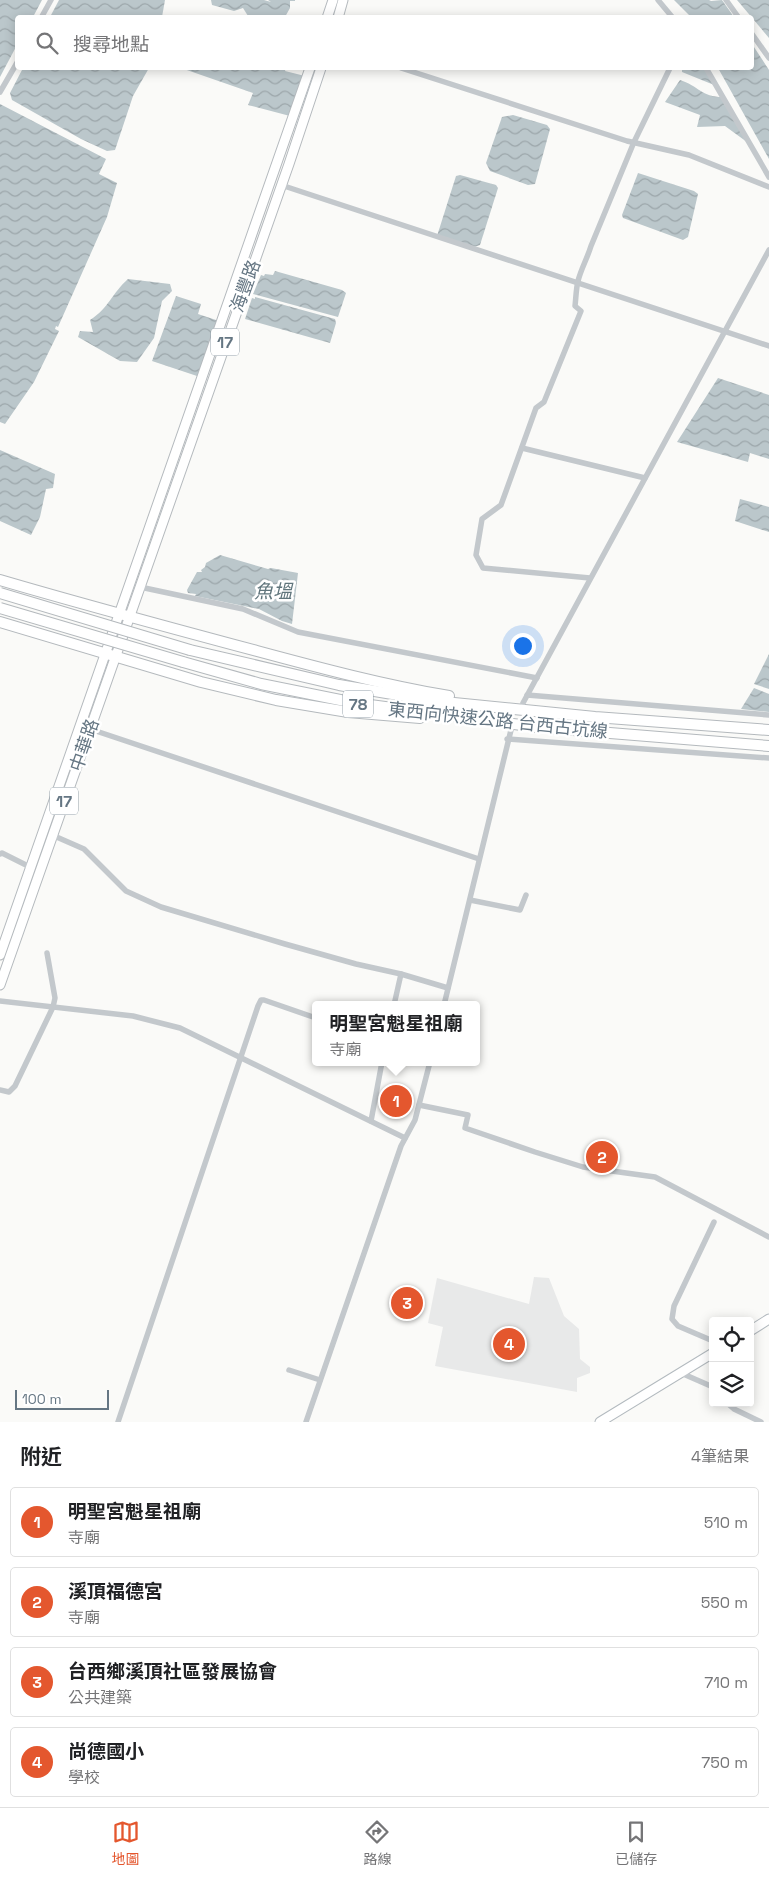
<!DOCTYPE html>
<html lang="zh-TW">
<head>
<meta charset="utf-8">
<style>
  body { margin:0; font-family:"Space Grotesk","Noto Sans TC",sans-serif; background:#f6f6f6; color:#202124 }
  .controls { position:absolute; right:15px; bottom:15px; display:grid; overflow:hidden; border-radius:5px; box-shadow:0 2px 12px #0003 }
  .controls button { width:45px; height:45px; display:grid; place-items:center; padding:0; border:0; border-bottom:1px solid #e0e0e0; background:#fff; color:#202124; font:25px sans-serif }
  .scale { position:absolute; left:15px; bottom:12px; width:94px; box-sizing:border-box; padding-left:5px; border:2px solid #657683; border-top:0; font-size:14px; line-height:18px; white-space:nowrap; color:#657683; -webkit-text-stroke:4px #fff; paint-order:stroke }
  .you { position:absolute; left:522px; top:645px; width:18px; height:18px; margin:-12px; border:4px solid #fff; border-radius:50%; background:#1a73e8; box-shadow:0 0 0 8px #1a73e833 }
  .badge { display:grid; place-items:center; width:32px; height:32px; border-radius:50%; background:#e4572e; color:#fff; font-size:16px; font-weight:700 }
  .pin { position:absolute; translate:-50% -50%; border:2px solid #fff; box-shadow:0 1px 5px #0006 }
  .popup { position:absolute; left:312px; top:1001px; width:168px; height:65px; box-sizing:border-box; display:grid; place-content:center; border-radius:5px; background:#fff; filter:drop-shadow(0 1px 4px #0005); font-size:16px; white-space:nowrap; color:#757577 }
  .popup b { font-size:19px; color:#202124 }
  .popup::after { content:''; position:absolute; left:50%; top:100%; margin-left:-10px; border:10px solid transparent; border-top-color:#fff }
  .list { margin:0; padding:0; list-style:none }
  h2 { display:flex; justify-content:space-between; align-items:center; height:65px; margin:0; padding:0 20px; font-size:21px }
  h2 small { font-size:16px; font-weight:400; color:#757577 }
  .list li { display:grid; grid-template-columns:32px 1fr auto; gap:15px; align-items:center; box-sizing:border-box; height:70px; margin:0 10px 10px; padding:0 10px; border:1px solid #e0e0e0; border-radius:5px }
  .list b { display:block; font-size:19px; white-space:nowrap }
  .list p { margin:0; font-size:16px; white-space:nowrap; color:#757577 }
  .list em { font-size:16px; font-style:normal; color:#757577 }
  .icon { flex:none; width:28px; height:28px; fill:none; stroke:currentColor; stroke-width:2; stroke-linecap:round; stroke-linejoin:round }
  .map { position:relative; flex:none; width:769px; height:1422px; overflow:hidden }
  .search { position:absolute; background:#fff; box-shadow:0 2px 12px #0003; left:15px; right:15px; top:15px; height:55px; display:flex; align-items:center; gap:12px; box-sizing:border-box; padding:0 18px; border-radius:5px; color:#757577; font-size:19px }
  .sheet { height:385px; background:#fff }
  nav { display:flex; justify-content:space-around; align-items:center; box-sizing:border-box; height:70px; border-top:1px solid #e0e0e0; background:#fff; font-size:14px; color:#757577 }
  nav a { display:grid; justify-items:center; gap:2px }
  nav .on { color:#e4572e }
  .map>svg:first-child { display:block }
</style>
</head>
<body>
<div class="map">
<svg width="769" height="1422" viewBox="0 0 769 1422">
  <defs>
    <pattern id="water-waves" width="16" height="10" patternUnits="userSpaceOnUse" patternTransform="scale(1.25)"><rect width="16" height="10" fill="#bbc7cb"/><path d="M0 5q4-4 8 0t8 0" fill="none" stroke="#9ca6aa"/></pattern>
  </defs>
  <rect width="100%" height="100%" fill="#fafaf8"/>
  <polygon fill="#e8e9e9" points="534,1277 549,1278 564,1316 579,1329 580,1359 590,1367 590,1373 577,1378 577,1392 435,1366 443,1327 428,1323 437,1278 529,1304"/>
  <g fill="url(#water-waves)">
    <polygon points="0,0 42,0 33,17 18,18 17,45 0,77"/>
    <polygon points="59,0 165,0 162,17 50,17"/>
    <polygon points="211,0 264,0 271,2 268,0 295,0 295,1 290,1 290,8 285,17 242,18 248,16 243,8 234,11 212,5"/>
    <polygon points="674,0 709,0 711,1 722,0 734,17 691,17"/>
    <polygon points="737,0 769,0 769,38"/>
    <polygon points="752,44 769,70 769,159 718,68 752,68"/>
    <polygon points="23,68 149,68 133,96 115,150 107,151 81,139 12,100 10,93"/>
    <polygon points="181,68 286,68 285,71 305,76 290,116 248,105 253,93"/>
    <polygon points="682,68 707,68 719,87 682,72"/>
    <path d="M680,80c19,6 21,17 43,17l28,48 -26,-19 -28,1 3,-12 -35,-13z"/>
    <polygon points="0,104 106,159 99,174 117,183 107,217 58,327 56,326 55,329 59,331 34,382 5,424 0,422"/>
    <polygon points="513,115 547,125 550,129 535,184 528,185 490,171 486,163 502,117"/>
    <polygon points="638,173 694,191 698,194 688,237 683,240 623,218 622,215"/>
    <polygon points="460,175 496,185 498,188 480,245 471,248 437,236 456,176"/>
    <polygon points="275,271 342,290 346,293 338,317 253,294 261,275 264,276 265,274 273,275"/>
    <path d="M128,279l42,5 2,7 -10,10 -8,37 -17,24 -17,-1 -42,-24 2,-6 13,1 -3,-12c19,-12 22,-27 38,-41z"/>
    <polygon points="176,296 201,304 198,314 222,322 200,377 152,361"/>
    <polygon points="255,297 335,319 336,323 330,343 245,319 252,298 255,299"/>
    <polygon points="718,378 769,395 769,459 750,453 748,462 677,442"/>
    <polygon points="0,450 55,474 53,488 46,489 40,517 31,535 0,521"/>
    <polygon points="740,499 769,507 769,532 735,521"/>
    <polygon points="220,555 268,569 271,568 298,573 292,624 282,621 259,609 195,596 196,594 188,593 187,590 197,572 202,572 201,570 205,567 206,563"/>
    <polygon points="769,654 769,689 754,684"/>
    <polygon points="754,688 769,694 769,712 741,709"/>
  </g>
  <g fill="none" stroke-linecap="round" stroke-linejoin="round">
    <g stroke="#b3babf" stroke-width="11">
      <g id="secondary">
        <polyline points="750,1331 769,1319"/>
        <polyline points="600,1422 713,1353"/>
      </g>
    </g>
    <g stroke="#b5babe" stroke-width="11">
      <g id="primary">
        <polyline points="327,18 333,0"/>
        <polyline points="338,18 343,0"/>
        <polyline points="0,955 310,68"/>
        <polyline points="0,985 289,164 321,68"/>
      </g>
    </g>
    <g stroke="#b4b9bd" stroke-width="12">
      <g id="highway">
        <path d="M0,580c85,25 171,48 257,71 63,17 127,34 192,45"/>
        <polyline points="0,622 201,682 276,700 348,712 420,718"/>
        <polyline points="190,650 339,685 434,701 595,717 769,730"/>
        <polyline points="183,662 261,684 355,703 536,727 769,746"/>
      </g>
    </g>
    <g stroke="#c3c8cc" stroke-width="5.5">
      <polyline points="658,0 673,18"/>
      <polyline points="726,0 739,18"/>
      <polyline points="41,18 51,0"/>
      <polyline points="752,34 769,58"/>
      <polyline points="401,68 627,141 689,155 769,187"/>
      <polyline points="706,68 769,177"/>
      <polyline points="0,92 18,61"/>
      <polyline points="281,185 769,346"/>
      <polyline points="522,448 645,478"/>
      <path d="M590,578l-107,-10 -7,-13 6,-36 19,-14 35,-97 8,-6 37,-91 -6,-5c1,-8 1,-17 3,-25 3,-12 9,-22 13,-35l43,-104 36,-74"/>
      <polyline points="140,587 243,609 298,632 537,678"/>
      <polyline points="527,695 769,715"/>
      <polyline points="523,703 769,250"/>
      <polyline points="90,729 479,859"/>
      <polyline points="507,739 769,758"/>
      <polyline points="52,835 84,849 126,891 161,907 285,944 356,964 401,974 448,988"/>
      <polyline points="0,854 2,853 30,867"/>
      <polyline points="470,900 520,910 526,895"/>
      <polyline points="0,1001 133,1016 180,1028 405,1138"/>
      <polyline points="394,1005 401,974"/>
      <polyline points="444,1005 511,730"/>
      <polyline points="0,1090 9,1092 15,1086 53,1007 55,998 47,953"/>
      <polyline points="419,1105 468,1115 465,1128 535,1152 583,1167 655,1177 769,1237"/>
      <polyline points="371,1121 382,1062"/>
      <polyline points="713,1341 678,1326 672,1319 674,1306 714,1222"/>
      <polyline points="289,1370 320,1380"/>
      <polyline points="681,1373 713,1387"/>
      <polyline points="727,1403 734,1409 761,1422"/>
      <polyline points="118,1422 258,1006 261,1000 264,1000 316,1018"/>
      <polyline points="306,1422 401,1146 415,1120 430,1062"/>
    </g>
    <use href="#secondary" stroke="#fff" stroke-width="9"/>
    <use href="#primary" stroke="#fff" stroke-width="9"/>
    <use href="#highway" stroke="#fff" stroke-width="10"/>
    <g stroke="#b4b9bd" stroke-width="12" stroke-linecap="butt">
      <g id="highway-bridge">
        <polyline points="0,593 190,650"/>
        <polyline points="0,608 183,662"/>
      </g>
    </g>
    <use href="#highway-bridge" stroke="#fff" stroke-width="10"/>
  </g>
  <g text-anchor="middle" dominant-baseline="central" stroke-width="5" stroke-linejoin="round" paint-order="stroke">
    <g fill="#fff" stroke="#939fa8" stroke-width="1">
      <rect x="211" y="328.5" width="28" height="27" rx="4"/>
      <rect x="343" y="690.5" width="30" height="27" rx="4"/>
      <rect x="50" y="787.5" width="28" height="27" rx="4"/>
    </g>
    <g font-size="16" font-weight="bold" fill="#657683">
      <text x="225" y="342">17</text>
      <text x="358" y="704">78</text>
      <text x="64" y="801">17</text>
    </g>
    <g font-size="18" fill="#657683" stroke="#fff">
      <text transform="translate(245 286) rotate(-70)">海豐路</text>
      <text transform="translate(498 720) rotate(6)">東西向快速公路 台西古坑線</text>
      <text transform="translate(84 745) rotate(-71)">中華路</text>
    </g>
    <g font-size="19" font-style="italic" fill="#60757c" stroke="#fff">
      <text x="273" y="591">魚塭</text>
    </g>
  </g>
</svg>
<div class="controls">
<button><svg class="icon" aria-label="locate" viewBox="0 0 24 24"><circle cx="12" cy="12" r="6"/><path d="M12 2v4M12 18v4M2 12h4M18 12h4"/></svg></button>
<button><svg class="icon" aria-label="layers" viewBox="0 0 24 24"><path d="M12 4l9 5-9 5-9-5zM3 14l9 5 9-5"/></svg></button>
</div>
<div class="scale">100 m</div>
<div class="you"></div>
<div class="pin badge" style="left:396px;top:1101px">1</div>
<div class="popup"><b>明聖宮魁星祖廟</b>寺廟</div>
<div class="pin badge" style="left:602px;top:1157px">2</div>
<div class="pin badge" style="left:407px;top:1303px">3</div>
<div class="pin badge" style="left:509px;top:1344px">4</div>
<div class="search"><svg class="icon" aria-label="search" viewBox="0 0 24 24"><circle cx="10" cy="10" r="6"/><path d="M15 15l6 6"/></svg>搜尋地點</div>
</div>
<section class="sheet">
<h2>附近<small>4筆結果</small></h2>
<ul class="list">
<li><span class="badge">1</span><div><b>明聖宮魁星祖廟</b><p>寺廟</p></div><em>510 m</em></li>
<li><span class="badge">2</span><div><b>溪頂福德宮</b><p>寺廟</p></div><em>550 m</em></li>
<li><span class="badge">3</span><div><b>台西鄉溪頂社區發展協會</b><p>公共建築</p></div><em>710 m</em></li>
<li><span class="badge">4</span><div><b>尚德國小</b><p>學校</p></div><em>750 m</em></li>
</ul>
</section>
<nav>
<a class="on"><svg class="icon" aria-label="map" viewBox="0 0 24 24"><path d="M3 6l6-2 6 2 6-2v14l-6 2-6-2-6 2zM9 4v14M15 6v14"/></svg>地圖</a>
<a><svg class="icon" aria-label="directions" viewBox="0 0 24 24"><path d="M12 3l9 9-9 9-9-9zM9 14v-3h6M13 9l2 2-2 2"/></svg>路線</a>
<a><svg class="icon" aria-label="saved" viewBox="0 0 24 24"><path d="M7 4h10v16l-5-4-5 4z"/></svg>已儲存</a>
</nav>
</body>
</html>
